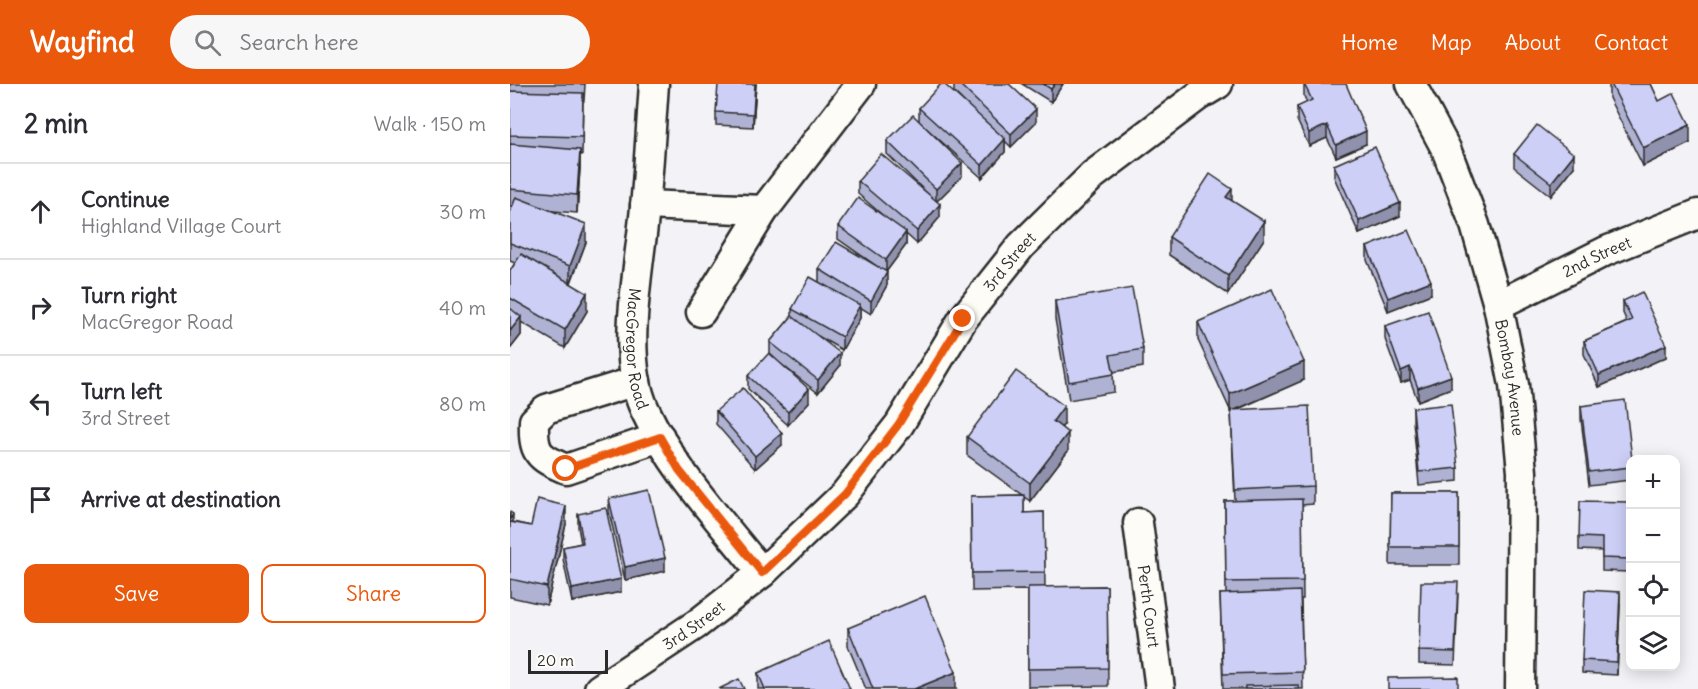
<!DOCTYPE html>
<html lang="en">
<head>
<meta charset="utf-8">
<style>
  body { margin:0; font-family:Delius,sans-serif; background:#f7f7f7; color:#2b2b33 }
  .controls { position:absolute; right:18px; bottom:18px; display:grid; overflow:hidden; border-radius:12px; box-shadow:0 3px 15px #0003 }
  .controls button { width:54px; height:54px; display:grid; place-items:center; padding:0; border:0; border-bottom:2px solid #e1e1e2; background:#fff; color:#2b2b33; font:30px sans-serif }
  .scale { position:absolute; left:18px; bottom:15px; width:80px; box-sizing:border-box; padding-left:6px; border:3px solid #2b2b2b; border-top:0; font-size:16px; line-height:21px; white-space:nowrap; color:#2b2b2b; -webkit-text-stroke:4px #fdfcf7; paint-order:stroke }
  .stop { position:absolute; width:18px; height:18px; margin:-14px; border:4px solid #ea580c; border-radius:50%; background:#fff }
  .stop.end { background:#ea580c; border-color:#fff; box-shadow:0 2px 6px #0008 }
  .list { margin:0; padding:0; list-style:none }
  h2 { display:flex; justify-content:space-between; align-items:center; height:78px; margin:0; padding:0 24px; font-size:26px }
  h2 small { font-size:20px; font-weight:400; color:#7c7c81 }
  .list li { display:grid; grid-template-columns:39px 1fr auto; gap:18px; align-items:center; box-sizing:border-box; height:96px; padding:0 24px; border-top:2px solid #e1e1e2 }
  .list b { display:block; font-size:22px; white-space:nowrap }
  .list p { margin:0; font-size:20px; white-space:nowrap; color:#7c7c81 }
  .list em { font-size:20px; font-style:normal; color:#7c7c81 }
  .actions { display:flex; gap:12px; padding:18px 24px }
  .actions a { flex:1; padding:14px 0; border:2px solid #ea580c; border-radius:12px; text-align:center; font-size:21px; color:#ea580c }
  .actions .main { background:#ea580c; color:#fff }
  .icon { flex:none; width:33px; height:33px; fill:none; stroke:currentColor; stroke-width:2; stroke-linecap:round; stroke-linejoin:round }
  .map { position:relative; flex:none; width:1188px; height:605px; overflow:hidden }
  header { display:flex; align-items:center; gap:36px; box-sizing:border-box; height:84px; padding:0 30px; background:#ea580c; color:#fff }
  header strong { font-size:28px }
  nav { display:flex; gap:33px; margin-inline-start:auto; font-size:21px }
  .search { width:420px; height:54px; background:#f7f7f7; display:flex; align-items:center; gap:15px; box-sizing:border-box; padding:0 21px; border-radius:33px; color:#7c7c81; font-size:22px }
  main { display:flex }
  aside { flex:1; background:#fff }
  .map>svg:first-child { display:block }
</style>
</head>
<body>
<header>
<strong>Wayfind</strong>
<div class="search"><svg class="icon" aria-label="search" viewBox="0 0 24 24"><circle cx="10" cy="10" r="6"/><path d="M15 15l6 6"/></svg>Search here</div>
<nav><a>Home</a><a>Map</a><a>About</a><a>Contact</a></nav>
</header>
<main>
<aside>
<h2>2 min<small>Walk · 150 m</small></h2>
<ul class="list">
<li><svg class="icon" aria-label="ahead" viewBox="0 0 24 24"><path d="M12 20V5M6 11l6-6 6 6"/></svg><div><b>Continue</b><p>Highland Village Court</p></div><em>30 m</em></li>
<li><svg class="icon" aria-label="right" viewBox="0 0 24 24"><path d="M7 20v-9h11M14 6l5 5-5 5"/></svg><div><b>Turn right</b><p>MacGregor Road</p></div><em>40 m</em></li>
<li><svg class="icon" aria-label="left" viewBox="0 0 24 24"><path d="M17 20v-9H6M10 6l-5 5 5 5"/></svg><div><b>Turn left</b><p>3rd Street</p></div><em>80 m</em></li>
<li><svg class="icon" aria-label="arrive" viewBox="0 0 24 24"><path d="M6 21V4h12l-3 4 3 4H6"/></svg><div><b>Arrive at destination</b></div></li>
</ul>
<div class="actions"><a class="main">Save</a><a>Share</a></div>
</aside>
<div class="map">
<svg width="1188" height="605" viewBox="0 0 1188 605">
  <rect width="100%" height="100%" fill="#f3f3f7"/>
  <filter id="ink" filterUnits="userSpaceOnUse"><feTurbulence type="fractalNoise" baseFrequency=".0167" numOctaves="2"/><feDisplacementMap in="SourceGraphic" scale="12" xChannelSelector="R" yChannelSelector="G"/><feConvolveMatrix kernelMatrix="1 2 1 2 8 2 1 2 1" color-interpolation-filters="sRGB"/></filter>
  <g filter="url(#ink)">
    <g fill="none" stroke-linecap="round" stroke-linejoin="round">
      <g stroke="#2b2b2b" stroke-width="33">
        <g id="minor">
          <path id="s1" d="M144,0c-3,41 -5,82 -9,123 -5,59 -26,149 0,203 28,61 76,111 117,163"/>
          <path id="s2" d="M901,0l35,65 29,76 23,80 16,80 8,87 -2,217"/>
          <polyline points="135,121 254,126"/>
          <path id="s3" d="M988,221l108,-54 92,-37"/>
          <polyline points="191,228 254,126 351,0"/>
          <path d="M126,297l-90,28 -12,12c-1,31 3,36 32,48l94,-32"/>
          <path id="s4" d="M628,439l22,166"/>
          <path id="s5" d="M89,605l98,-65 65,-51 83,-79 54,-69 64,-106 58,-73 72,-71 105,-79 20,-12"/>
        </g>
      </g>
      <use href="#minor" stroke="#fdfcf7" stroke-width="28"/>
    </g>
    <g fill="#b0b2d4" stroke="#2b2b2b" stroke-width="1.5">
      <polygon points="0,0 75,0 74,17 73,17 72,71 70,71 70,84 67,129 42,127 76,158 61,199 77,227 55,264 11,238 11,251 0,265 0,187 5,179 0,177 0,129 2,123 0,123"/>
      <polygon points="246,0 243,43 206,41 206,28"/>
      <polygon points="444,0 499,0 526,38 501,63 495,57 495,68 472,94 414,42 452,92 427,117 430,133 407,160 396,150 396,161 376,188 377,201 361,230 350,223 350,234 332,266 308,252 330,282 308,309 271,280 299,318 278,341 238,305 238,292 260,270 260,258 282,232 282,225 309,198 309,185 365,181 328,155 328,142 377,135 348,110 348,97 417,109 377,70 377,57 409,37 409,24 462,26 444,8"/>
      <polygon points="512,0 553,0 541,18"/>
      <polygon points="794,0 856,60 826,73 817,54 799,62 787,36 787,23 797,19 794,12"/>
      <polygon points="1099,0 1141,0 1149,17 1180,59 1133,82 1099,14"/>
      <polygon points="1004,70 1064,83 1041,112 1004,83"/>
      <polygon points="824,81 890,132 849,150 824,93"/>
      <polygon points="659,153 754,155 718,210 659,171"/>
      <polygon points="857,163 921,210 878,227 857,176"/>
      <polygon points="545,217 633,265 633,283 603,288 604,308 559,316 545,235"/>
      <polygon points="1113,217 1156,273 1089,303 1074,270 1074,257 1117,238 1113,229"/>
      <polygon points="688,238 794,296 726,326 803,402 803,420 792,421 793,515 791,515 793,605 713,605 710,510 716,510 715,417 725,417 721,328 688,256"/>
      <polygon points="875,242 941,304 908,317 900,296 891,299 875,255"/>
      <polygon points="1071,322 1120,375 1120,396 1079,401 1071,335"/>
      <polygon points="903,324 948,384 948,397 909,401 903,337"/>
      <polygon points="206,327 272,361 245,385 206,340"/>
      <polygon points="554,340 551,344 558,367 520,417 514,413 514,429 534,428 535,503 597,502 598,602 518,603 518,506 462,507 461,412 512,411 457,371 457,353"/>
      <polygon points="881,409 949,409 949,481 880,481"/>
      <polygon points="99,415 155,487 115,496 99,428"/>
      <polygon points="1120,418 1120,488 1092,487 1092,467 1069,466 1069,453"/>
      <polygon points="0,428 3,438 21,442 56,440 37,521 0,513"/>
      <polygon points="68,430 111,508 62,518 53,475 53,463 71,459 68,443"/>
      <polygon points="948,511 945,581 909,580 909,567"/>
      <polygon points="1110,521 1107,591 1072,589 1072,576"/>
      <polygon points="338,544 446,605 356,605 338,562"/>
      <polygon points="248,589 340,605 248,605"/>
    </g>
    <g fill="#9091ad" stroke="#2b2b2b" stroke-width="1.5">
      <polygon points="245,0 246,0 243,43 243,30"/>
      <polygon points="545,0 553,0 541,18 541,5"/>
      <polygon points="526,25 526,38 501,63 501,50"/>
      <polygon points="817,41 817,54 799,62 799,49"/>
      <polygon points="1180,41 1180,59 1133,82 1133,64"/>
      <polygon points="856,47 856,60 826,73 826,61"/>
      <polygon points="495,55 495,68 472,94 472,81"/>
      <polygon points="70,66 70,84 67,129 67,111"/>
      <polygon points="1064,70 1064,83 1041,112 1041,99"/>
      <polygon points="452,79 452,92 426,118 426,105"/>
      <polygon points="722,105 722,123 716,113"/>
      <polygon points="890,119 890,132 849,150 849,137"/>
      <polygon points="430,120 430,133 407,160 407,147"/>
      <polygon points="754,137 754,155 718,210 718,192"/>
      <polygon points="76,140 76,158 60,200 60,182"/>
      <polygon points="396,148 396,161 376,188 376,176"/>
      <polygon points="377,188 377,201 361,230 361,217"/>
      <polygon points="921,197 921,210 878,227 878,214"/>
      <polygon points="77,209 77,227 55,264 55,246"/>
      <polygon points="350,221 350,234 332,266 332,253"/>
      <polygon points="11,233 11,251 0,265 0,247"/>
      <polygon points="1156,261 1156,273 1089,303 1089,291"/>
      <polygon points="330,269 330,282 308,309 308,296"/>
      <polygon points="794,278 794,296 720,328 720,310"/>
      <polygon points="900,283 900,296 891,299 891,287"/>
      <polygon points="941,292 941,304 908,317 908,304"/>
      <polygon points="299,305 299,318 278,341 278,328"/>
      <polygon points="554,322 554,340 543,355 543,337"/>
      <polygon points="272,349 272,361 245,385 245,372"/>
      <polygon points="558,349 558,367 520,417 520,399"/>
      <polygon points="56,422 56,440 37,521 37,503"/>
      <polygon points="3,430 3,443 0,449 0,436"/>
      <polygon points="155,474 155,487 115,496 115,483"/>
      <polygon points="111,495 111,508 62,518 62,505"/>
      <polygon points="1110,508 1110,521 1107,591 1107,578"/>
      <polygon points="446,588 446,605 404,605"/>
    </g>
    <g fill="#cdcff7" stroke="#2b2b2b" stroke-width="1.5">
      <polygon points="208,0 245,0 243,30 206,28"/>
      <polygon points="431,0 434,0 495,55 472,81 409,24"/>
      <polygon points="449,0 499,0 526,25 501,50"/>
      <polygon points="533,0 545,0 541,5"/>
      <polygon points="794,0 836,0 856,47 826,61 817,41 799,49 787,23 802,16"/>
      <polygon points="1101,0 1141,0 1149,17 1164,9 1180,41 1133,64"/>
      <polygon points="0,7 73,9 72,53 0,51"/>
      <polygon points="403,31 452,79 426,105 377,57"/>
      <polygon points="1027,41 1064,70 1041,99 1004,70"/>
      <polygon points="0,60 70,66 67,111 0,105"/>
      <polygon points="865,63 890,119 849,137 824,81"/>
      <polygon points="371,70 430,120 407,147 348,97"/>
      <polygon points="700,90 722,105 716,113 754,137 718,192 659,153"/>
      <polygon points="6,113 76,140 60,182 0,159 0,129"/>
      <polygon points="348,114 396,148 376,176 328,142"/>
      <polygon points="899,146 921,197 878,214 857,163"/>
      <polygon points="326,158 377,188 361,217 309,185"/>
      <polygon points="11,170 77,209 55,246 0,214 0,187"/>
      <polygon points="300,193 350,221 332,253 282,225"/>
      <polygon points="622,204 633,265 600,271 604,290 559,298 545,217"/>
      <polygon points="762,205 794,278 720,310 688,238"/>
      <polygon points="1132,208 1156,261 1089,291 1074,257 1122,236 1113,217"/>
      <polygon points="0,224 11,233 0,247"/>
      <polygon points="918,227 941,292 908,304 900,283 891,287 875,242"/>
      <polygon points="282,232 330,269 308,296 260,258"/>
      <polygon points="259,269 299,305 278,328 238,292"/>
      <polygon points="506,287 554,322 543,337 558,349 520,399 457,353"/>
      <polygon points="233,304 272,349 245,372 206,327"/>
      <polygon points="1115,316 1122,375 1120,375 1120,383 1079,388 1071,322"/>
      <polygon points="941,320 948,384 909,388 903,324"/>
      <polygon points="799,322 803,402 725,406 721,326"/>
      <polygon points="139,406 155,474 115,483 99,415"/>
      <polygon points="881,409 949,409 949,463 880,463"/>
      <polygon points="514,411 514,429 534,428 535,488 462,489 461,412"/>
      <polygon points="27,415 56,422 37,503 0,495 0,438 21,442"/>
      <polygon points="792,415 793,497 716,498 715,417"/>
      <polygon points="1070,417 1120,418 1120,475 1092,474 1092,454 1069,453"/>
      <polygon points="96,424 111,495 62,505 53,463 73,459 68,430"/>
      <polygon points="0,428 3,430 0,436"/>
      <polygon points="911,498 948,498 945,568 909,567"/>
      <polygon points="597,502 598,584 518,585 518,503"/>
      <polygon points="1075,506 1110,508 1107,578 1072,576"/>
      <polygon points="790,507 793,588 713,590 710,510"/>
      <polygon points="415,512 446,588 404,605 363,605 338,544"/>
      <polygon points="319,557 340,605 255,605 248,589"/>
      <polygon points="948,593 948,605 878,605 878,594"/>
      <polygon points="229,595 234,605 209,605"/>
      <polygon points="789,601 789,605 735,605 735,602"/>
    </g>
  </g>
  <g fill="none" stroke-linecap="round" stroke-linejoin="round" filter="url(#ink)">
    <polyline stroke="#ea580c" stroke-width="8" points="56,385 150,353 169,386 252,489 335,410 388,341 453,235"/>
  </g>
  <g text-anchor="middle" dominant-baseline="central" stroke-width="6" stroke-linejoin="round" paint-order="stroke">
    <g font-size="16" fill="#2b2b2b" stroke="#fdfcf7">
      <text stroke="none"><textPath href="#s3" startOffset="110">2nd Street</textPath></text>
      <text stroke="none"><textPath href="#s5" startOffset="600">3rd Street</textPath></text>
      <text stroke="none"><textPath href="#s1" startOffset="266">MacGregor Road</textPath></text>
      <text stroke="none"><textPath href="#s2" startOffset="312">Bombay Avenue</textPath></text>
      <text stroke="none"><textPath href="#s4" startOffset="84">Perth Court</textPath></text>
      <text stroke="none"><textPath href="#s5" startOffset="114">3rd Street</textPath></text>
    </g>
  </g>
</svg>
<div class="controls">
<button>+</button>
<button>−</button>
<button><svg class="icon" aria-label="locate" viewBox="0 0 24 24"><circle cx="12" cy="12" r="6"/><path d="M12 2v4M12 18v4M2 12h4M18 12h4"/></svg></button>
<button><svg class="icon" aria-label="layers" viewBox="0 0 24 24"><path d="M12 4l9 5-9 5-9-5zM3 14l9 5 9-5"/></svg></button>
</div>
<div class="scale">20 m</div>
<div class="stop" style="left:56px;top:385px"></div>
<div class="stop end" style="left:453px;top:235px"></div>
</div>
</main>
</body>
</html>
